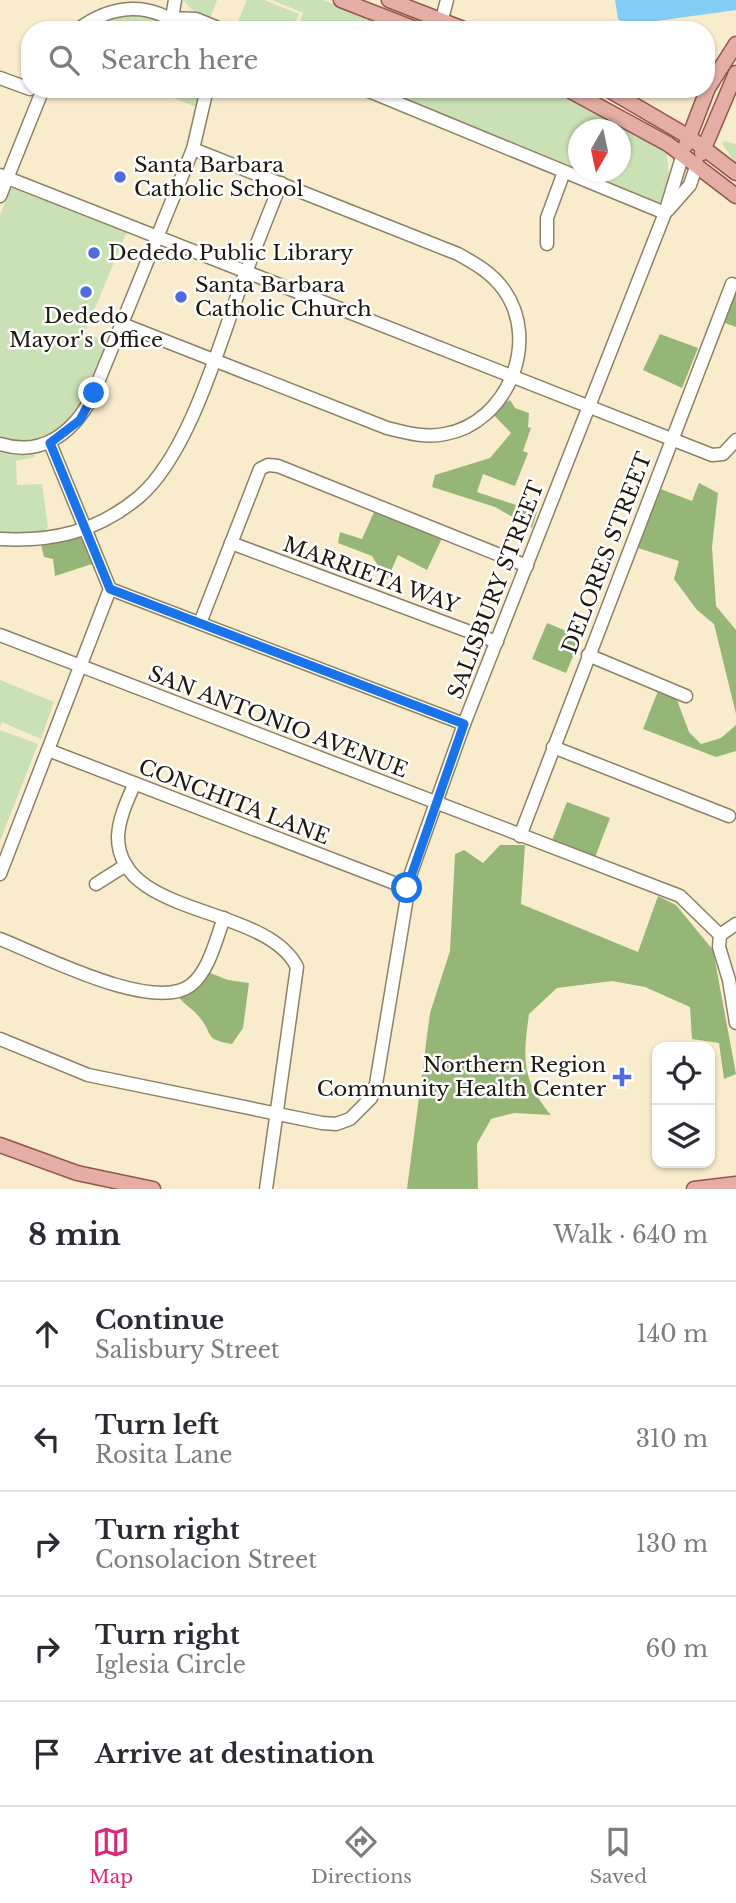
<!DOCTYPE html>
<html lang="en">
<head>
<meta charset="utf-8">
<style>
  body { margin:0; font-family:"Libre Baskerville",serif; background:#f2f2f3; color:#2b2b33 }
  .controls { position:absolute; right:21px; bottom:21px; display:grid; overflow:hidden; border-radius:14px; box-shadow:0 2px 5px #0004 }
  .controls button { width:63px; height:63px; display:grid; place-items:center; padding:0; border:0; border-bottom:2px solid #e1e1e2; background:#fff; color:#2b2b33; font:35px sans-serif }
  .compass { position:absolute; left:568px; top:119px; width:63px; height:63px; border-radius:50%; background:#fff; box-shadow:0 2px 5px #0004; rotate:189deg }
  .stop { position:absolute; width:21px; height:21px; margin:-16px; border:5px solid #1a73e8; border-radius:50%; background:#fff }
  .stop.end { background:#1a73e8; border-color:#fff; box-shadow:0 2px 7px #0008 }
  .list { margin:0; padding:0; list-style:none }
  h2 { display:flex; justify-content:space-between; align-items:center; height:91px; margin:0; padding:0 28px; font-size:30px }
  h2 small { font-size:23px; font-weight:400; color:#7c7c81 }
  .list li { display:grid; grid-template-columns:46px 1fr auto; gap:21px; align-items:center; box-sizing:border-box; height:105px; padding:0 28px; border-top:2px solid #e1e1e2 }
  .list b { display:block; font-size:26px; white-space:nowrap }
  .list p { margin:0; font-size:23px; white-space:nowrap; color:#7c7c81 }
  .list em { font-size:23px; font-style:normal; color:#7c7c81 }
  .icon { flex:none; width:38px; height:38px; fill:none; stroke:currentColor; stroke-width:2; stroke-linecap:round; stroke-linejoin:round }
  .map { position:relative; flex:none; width:736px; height:1189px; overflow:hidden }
  .search { position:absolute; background:#fff; box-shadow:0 2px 5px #0004; left:21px; right:21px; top:21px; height:77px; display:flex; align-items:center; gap:18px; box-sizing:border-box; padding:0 24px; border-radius:28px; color:#7c7c81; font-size:26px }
  .sheet { height:616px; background:#fff }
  nav { display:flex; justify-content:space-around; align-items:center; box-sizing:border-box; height:98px; border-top:2px solid #e1e1e2; background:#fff; font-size:19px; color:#7c7c81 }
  nav a { display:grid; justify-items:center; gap:4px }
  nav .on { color:#db2777 }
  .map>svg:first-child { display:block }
</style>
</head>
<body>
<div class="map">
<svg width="736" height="1189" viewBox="0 0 736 1189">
  <rect width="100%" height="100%" fill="#f9eccd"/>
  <g fill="#cae1b5">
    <polygon points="183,0 217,0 210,19 196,14"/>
    <polygon points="247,0 264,0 299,14 292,30 255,30 237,23"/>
    <polygon points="272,0 323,0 401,30 297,30 303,13"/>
    <polygon points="147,13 174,27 173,30 128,30 120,27 119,30 82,30 99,17"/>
    <polygon points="153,89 202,89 200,109"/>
    <polygon points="381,89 555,89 653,137 667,154 669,176 660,203 583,172 620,172 620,130 578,130 578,170"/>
    <polygon points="724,141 736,144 736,164 722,144"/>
    <path d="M16,187l112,42 -43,103 24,11c-20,48 -42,113 -109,94v-221l10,-27z"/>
    <polygon points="0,447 33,449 35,457 16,461 17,485 42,484 48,527 38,538 0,537"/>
    <polygon points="0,680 54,702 41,739 2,722 0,727"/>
    <polygon points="0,730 38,744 0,841"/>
  </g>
  <g fill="#96b677">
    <polygon points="736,279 736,327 722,322"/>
    <polygon points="660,334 698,348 682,388 643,370"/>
    <polygon points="510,400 515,408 529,413 528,427 531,428 523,451 528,453 515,486 483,474 477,492 537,512 532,528 495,507 432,487 435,475 490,458 511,433 491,412"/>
    <polygon points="699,483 718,493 712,547 716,606 736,630 736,714 714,624 697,610 674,579 679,561 638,548 658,488 692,501"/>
    <polygon points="375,510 443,536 427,570 398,555 387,580 372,556 338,543 340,532 362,539"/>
    <polygon points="83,535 95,563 55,576 53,559 44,557 41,545"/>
    <polygon points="547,623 581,637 566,673 532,659"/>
    <polygon points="658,691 677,700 689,732 701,744 721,738 736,725 736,751 716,757 643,729"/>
    <polygon points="567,802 610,818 594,860 551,843"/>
    <path d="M500,845h25l-4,59 117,48 20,-56 18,9 37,45 23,124 -12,5 -5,-36 -27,-4 -2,-32 -45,-20 -33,-6 -55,7 -28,26c-6,45 -8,65 22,101l-37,-2 -23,6 -14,25 1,45h-71l23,-176 20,-62 5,-97 9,-4 19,13z"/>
    <path d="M205,971l23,9 21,3 -6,45 -11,16c-29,-5 -18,-9 -32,-26 -7,-10 -17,-13 -23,-24z"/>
  </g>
  <polygon fill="#84cdf6" points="615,0 736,0 736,10 628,25 618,19"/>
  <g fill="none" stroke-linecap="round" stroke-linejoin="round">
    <g stroke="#8d8165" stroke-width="15">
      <g id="minor">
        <polyline points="175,0 172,18 196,19 223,30"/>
        <path d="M77,30c35,-26 74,-30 108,0"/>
        <polyline points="439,30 447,0"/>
        <polyline points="0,78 30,89"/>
        <polyline points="364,89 665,213"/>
        <polyline points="0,175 712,455 723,454 736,440"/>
        <polyline points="0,196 43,89"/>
        <polyline points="668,210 690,185 697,164"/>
        <polyline points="547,244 547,218 564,172"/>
        <path d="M122,324l265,104c20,5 38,10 58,6 62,-11 96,-92 59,-144 -12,-17 -28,-26 -46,-36l-265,-105"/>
        <path d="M0,444c42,13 73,-11 92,-47l101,-248 14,-60"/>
        <path d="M0,539c52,3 97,-7 139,-42 49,-42 79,-148 101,-209 13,-35 27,-70 41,-105"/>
        <polyline points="231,543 497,642"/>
        <polyline points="110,589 464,724"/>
        <polyline points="200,623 260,469 268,465 278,466 527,566"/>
        <polyline points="0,635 680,896 720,935 719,947 729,980 736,1023"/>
        <polyline points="588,655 686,696"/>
        <polyline points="553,747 729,816"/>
        <polyline points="48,750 407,888"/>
        <path d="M134,785c-7,16 -15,33 -16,51 -1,82 148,68 179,131l-31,222"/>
        <polyline points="520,836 732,284"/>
        <polyline points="0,874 110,589 50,443"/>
        <polyline points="96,884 126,865"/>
        <polyline points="720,935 736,924"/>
        <path d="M0,939c41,16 154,75 191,46 18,-14 25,-46 33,-67"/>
        <polyline points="0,1039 88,1075 322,1123 336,1124 350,1119 371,1098 376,1084 411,873 464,724 665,213 683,154"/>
      </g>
    </g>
    <g stroke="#93564a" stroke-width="17">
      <g id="major">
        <polyline points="341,0 418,30"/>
        <polyline points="389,0 466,30"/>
        <polyline points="567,89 668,144 736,196"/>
        <polyline points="607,89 689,137 736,173"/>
        <polyline points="686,145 708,88 736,44"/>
        <polyline points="702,153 736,73"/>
        <polyline points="0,1145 77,1173 153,1189"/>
        <polyline points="694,1189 736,1184"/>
      </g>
    </g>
    <use href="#minor" stroke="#fff" stroke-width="12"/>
    <use href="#major" stroke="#e4ada6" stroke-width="14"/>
  </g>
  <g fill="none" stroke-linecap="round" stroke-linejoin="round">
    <polyline stroke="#1a73e8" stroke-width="9" points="94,393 80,420 50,443 110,589 464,724 407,888"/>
  </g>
  <g fill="#4e6bdf" stroke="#fff" stroke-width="2.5">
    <circle cx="120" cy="177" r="7"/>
    <circle cx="94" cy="253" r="7"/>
    <circle cx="86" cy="292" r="7"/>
    <circle cx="181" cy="297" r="7"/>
    <path d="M618.5 1066.5h7v7h7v7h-7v7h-7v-7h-7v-7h7z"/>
  </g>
  <g text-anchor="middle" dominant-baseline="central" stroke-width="5" stroke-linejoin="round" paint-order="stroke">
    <g font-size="21" fill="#1e190e" stroke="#fff" text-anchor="start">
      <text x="134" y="165">Santa Barbara<tspan x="134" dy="24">Catholic School</tspan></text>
      <text x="108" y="253">Dededo Public Library</text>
      <text x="195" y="285">Santa Barbara<tspan x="195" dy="24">Catholic Church</tspan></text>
      <text x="86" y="316" text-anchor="middle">Dededo<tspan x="86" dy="24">Mayor's Office</tspan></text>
      <text x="606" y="1065" text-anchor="end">Northern Region<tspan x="606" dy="24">Community Health Center</tspan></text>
    </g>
    <g font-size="21" fill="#1e190e" stroke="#fff">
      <text transform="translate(607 553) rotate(-69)">DELORES STREET</text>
      <text transform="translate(371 575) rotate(20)">MARRIETA WAY</text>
      <text transform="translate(496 590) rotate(-69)">SALISBURY STREET</text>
      <text transform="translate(278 722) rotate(21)">SAN ANTONIO AVENUE</text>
      <text transform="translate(234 802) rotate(21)">CONCHITA LANE</text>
    </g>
  </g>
</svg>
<div class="controls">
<button><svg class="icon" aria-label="locate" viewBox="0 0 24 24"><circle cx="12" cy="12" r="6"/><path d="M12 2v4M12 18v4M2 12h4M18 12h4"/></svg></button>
<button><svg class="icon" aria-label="layers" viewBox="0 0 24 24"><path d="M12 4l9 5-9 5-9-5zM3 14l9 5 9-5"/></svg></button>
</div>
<svg class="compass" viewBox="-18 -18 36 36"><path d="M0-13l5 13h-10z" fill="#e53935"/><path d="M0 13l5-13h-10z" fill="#7c7c81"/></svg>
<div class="stop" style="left:407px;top:888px"></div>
<div class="stop end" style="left:94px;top:393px"></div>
<div class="search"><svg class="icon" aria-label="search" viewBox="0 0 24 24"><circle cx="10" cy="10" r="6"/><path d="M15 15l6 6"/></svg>Search here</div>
</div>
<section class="sheet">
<h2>8 min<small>Walk · 640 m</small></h2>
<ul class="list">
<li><svg class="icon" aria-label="ahead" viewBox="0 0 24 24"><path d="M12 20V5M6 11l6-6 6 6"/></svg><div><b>Continue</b><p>Salisbury Street</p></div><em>140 m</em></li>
<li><svg class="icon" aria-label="left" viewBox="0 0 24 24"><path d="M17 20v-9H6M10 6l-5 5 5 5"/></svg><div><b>Turn left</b><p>Rosita Lane</p></div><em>310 m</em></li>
<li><svg class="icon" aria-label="right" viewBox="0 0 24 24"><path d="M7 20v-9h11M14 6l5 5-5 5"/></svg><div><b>Turn right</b><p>Consolacion Street</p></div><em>130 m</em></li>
<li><svg class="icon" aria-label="right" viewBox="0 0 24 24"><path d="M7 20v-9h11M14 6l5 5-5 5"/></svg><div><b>Turn right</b><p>Iglesia Circle</p></div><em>60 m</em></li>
<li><svg class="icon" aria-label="arrive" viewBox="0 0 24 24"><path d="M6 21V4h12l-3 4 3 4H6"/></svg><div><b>Arrive at destination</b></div></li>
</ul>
</section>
<nav>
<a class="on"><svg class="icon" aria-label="map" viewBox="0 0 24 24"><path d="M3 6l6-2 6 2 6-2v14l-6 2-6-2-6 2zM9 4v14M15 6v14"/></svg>Map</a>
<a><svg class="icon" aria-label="directions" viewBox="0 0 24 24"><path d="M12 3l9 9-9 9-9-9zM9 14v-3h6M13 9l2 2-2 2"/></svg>Directions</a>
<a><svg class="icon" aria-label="saved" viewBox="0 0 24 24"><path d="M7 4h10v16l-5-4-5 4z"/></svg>Saved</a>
</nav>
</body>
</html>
